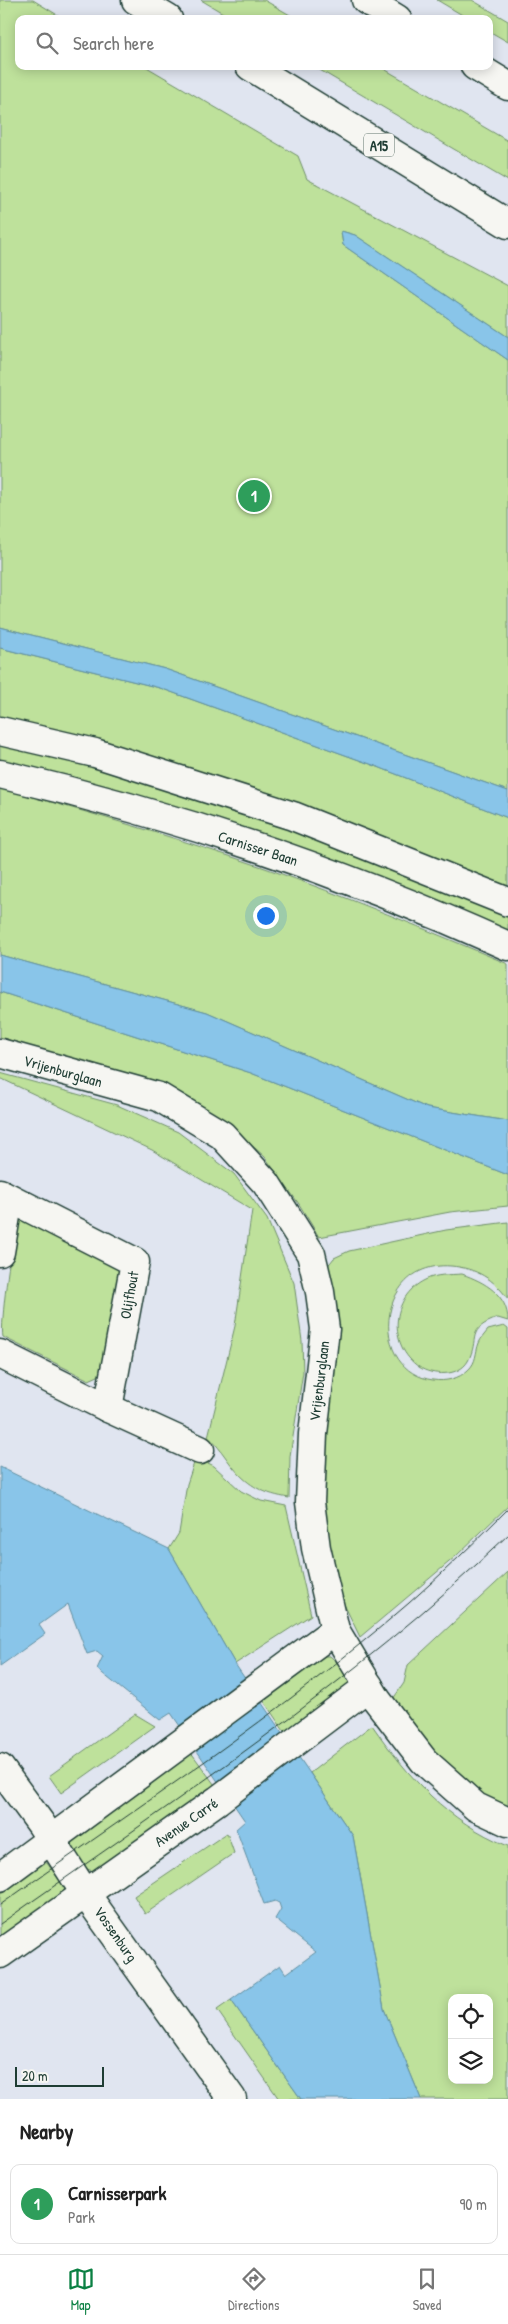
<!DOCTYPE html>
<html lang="en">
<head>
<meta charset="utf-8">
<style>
  body { margin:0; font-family:"Patrick Hand",sans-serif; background:#f2f2f2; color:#222 }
  .controls { position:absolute; right:15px; bottom:15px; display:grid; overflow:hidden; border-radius:10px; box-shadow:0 2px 12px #0003 }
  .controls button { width:45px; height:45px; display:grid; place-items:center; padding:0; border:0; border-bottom:1px solid #e0e0e0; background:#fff; color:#222; font:25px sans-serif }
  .scale { position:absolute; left:15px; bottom:12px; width:89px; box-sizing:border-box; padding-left:5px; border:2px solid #1f3d34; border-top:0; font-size:14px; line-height:18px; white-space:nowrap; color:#1f3d34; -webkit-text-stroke:4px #f6f6f2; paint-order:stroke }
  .you { position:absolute; left:265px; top:915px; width:18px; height:18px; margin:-12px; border:4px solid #fff; border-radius:50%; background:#1a73e8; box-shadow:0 0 0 8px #1a73e833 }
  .badge { display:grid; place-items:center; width:32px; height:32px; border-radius:50%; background:#0b8043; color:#fff; font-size:16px; font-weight:700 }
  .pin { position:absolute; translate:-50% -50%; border:2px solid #fff; box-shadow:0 1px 5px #0006 }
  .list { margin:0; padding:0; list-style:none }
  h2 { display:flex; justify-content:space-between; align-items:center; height:65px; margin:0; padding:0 20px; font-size:21px }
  h2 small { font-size:16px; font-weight:400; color:#767676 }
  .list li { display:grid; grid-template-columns:32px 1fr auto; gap:15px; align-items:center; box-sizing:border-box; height:80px; margin:0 10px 10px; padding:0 10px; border:1px solid #e0e0e0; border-radius:10px }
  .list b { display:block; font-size:19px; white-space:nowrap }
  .list p { margin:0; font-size:16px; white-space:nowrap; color:#767676 }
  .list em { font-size:16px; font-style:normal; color:#767676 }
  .icon { flex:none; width:28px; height:28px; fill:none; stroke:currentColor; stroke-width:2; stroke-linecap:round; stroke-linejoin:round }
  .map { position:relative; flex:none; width:508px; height:2099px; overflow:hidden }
  .search { position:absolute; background:#fff; box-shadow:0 2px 12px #0003; left:15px; right:15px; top:15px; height:55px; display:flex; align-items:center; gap:12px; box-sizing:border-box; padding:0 18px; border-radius:10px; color:#767676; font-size:19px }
  .sheet { height:155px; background:#fff }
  nav { display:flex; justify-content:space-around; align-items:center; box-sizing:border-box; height:70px; border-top:1px solid #e0e0e0; background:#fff; font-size:14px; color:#767676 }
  nav a { display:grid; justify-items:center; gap:2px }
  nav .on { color:#0b8043 }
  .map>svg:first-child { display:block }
</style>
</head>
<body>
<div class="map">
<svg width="508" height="2099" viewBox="0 0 508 2099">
  <rect width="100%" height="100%" fill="#e0e5f0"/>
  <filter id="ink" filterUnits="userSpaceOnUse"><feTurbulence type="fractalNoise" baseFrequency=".02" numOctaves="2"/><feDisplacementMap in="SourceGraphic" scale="10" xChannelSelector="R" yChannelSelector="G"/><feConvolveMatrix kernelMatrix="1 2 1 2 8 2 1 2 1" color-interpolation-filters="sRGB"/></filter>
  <g filter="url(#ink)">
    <g fill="#bee19b" stroke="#6e8f68" fill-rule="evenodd">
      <polygon points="0,0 33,0 64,19 19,19 19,66 145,66 298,156 307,179 508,286 508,337 355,235 341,231 343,245 508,360 508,791 165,669 0,627"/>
      <polygon points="201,0 264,0 297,19 233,19"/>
      <polygon points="437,0 472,0 508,21 508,42 489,31 489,19 469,19"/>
      <polygon points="313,66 379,66 508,141 508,181"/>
      <polygon points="0,648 160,688 373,765 508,818 508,902 0,728"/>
      <polygon points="0,740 42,749 272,821 508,913 508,938 0,762"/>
      <path d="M0,788c89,24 177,50 265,80 82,29 163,62 243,96v157l-81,-13 -220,-96 -207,-57z"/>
      <polygon points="0,992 251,1073 508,1175 508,1206 450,1212 319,1237 299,1204 265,1157 229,1125 175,1094 0,1037"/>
      <path d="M0,1073l117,32 61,27 56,42 33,45 27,64 8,58 1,31 -13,84 -1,42c-24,-4 -40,-11 -56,-31 -9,-11 -14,-21 -25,-30l27,-111 17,-116 -100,-60 -152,-72z"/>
      <path d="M30,1218l90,45 -15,102 -7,11 -9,4 -86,-43c-3,-14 8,-88 11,-107l6,-10z"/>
      <path d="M508,1222v77c-14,-20 -32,-31 -57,-33 -75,-6 -84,105 -18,114 12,2 26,-1 35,-10 9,-8 7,-17 11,-27 2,-5 6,-9 9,-13l16,-4 4,3v177l-53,51 -95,80 -20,-41 -16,-68 -4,-57 6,-203 8,-10 15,-7 97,-21z"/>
      <path d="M462,1274c23,8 46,21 46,47l-10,-3c-33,11 -18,21 -30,43 -9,16 -36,15 -49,6 -31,-21 -29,-70 6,-87 11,-6 24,-5 37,-6z"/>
      <polygon points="196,1457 214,1466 241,1491 261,1501 286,1506 311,1615 235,1664 169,1549 179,1533 187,1484"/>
      <polygon points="508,1572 508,1812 465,1785 424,1749 393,1699 404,1683 408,1665"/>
      <polygon points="313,1656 330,1656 342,1667 349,1682 341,1696 288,1737 261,1697"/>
      <polygon points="135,1714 155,1726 61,1793 49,1776"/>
      <path d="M372,1725c37,53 75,96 136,121v253h-87l-37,-90 -31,-173 -43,-63zM452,1998h37v82h-37z"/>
      <polygon points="190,1751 217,1788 99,1873 87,1869 70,1844 73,1834"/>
      <polygon points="227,1833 234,1853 145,1914 134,1896"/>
      <polygon points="38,1862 47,1863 65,1888 64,1897 0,1943 0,1888"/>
      <polygon points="231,2000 301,2099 279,2099 217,2010"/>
    </g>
    <g fill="#89c5e9" stroke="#5f8fa1">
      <polygon points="341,231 355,235 508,337 508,360 343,245"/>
      <polygon points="0,627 165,669 508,791 508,818 373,765 160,688 0,648"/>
      <polygon points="0,955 207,1012 427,1108 508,1121 508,1175 251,1073 0,992"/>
      <polygon points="0,1467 169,1549 235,1664 353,1836 384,2009 421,2099 301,2099 231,2000 280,1965 286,1974 316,1952 275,1919 281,1909 279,1903 275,1901 264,1904 236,1829 245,1821 171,1713 160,1720 97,1669 103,1656 97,1651 87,1654 68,1604 39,1625 45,1634 0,1666"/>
    </g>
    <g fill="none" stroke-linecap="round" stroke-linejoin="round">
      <g stroke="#1f3d34" stroke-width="31">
        <g id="minor">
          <polyline points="0,1053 159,1097 222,1135 266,1183 311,1254 320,1292 325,1329 313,1434 310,1502 316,1548 335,1630 377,1700 424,1761 476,1807 508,1822"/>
          <polyline points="0,1193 135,1262 108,1408 0,1354"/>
          <polyline points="0,1252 9,1198"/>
          <polyline points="108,1408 200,1450"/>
          <polyline points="0,1768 41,1824 85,1893 232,2099"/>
          <polyline points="0,1877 335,1630"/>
          <polyline points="0,1954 218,1800 369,1686"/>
        </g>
      </g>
      <g stroke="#1f3d34" stroke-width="31">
        <g id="major">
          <polyline points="0,731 95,753 293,816 508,902"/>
          <path d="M0,774c173,40 346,99 508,172"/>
        </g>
      </g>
      <g stroke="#1f3d34" stroke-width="31">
        <g id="highway">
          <polyline points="136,0 168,19"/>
          <polyline points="366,0 397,19"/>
          <polyline points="250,66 508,224"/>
          <polyline points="475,66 508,86"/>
        </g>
      </g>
      <use href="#minor" stroke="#f6f6f2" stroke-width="28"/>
      <use href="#major" stroke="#f6f6f2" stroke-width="28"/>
      <use href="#highway" stroke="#f6f6f2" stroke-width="28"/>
      <g stroke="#1f3d34" stroke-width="1">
        <path d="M0,1905c138,-98 281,-191 409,-302 34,-30 67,-62 99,-94"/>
        <path d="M0,1924c174,-123 354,-241 508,-389"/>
      </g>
    </g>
  </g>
  <g text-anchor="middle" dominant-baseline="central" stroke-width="4.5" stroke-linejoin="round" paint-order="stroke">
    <rect fill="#f6f6f2" stroke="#60746d" stroke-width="1" x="364" y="133.5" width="30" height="23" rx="4"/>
    <g font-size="14" font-weight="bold" fill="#1f3d34">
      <text x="379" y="145">A15</text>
    </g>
    <g font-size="15" fill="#1f3d34" stroke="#f6f6f2">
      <text transform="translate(258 848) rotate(18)">Carnisser Baan</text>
      <text transform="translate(63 1071) rotate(16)">Vrijenburglaan</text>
      <text transform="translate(129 1295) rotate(-80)">Olijfhout</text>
      <text transform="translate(319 1381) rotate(-83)">Vrijenburglaan</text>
      <text transform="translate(186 1822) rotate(-35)">Avenue Carré</text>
      <text transform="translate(116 1934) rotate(55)">Vossenburg</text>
    </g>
  </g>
</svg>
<div class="controls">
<button><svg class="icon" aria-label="locate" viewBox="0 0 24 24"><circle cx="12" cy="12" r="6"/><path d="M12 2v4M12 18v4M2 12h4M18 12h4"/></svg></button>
<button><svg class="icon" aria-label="layers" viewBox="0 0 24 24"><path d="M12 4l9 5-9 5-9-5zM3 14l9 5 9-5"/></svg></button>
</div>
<div class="scale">20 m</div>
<div class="you"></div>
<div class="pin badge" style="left:254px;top:496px;background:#2e9e5b">1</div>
<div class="search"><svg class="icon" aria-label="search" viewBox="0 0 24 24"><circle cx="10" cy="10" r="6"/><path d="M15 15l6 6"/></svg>Search here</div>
</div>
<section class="sheet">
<h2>Nearby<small></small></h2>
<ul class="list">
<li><span class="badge" style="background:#2e9e5b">1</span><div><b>Carnisserpark</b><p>Park</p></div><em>90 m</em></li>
</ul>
</section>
<nav>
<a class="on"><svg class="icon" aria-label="map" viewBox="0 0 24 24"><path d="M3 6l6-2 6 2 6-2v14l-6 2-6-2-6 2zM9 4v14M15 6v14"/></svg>Map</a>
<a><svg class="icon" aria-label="directions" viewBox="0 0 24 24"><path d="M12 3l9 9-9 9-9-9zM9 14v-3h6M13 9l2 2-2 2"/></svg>Directions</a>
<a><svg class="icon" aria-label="saved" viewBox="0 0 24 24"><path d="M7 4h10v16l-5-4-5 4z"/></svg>Saved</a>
</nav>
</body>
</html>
